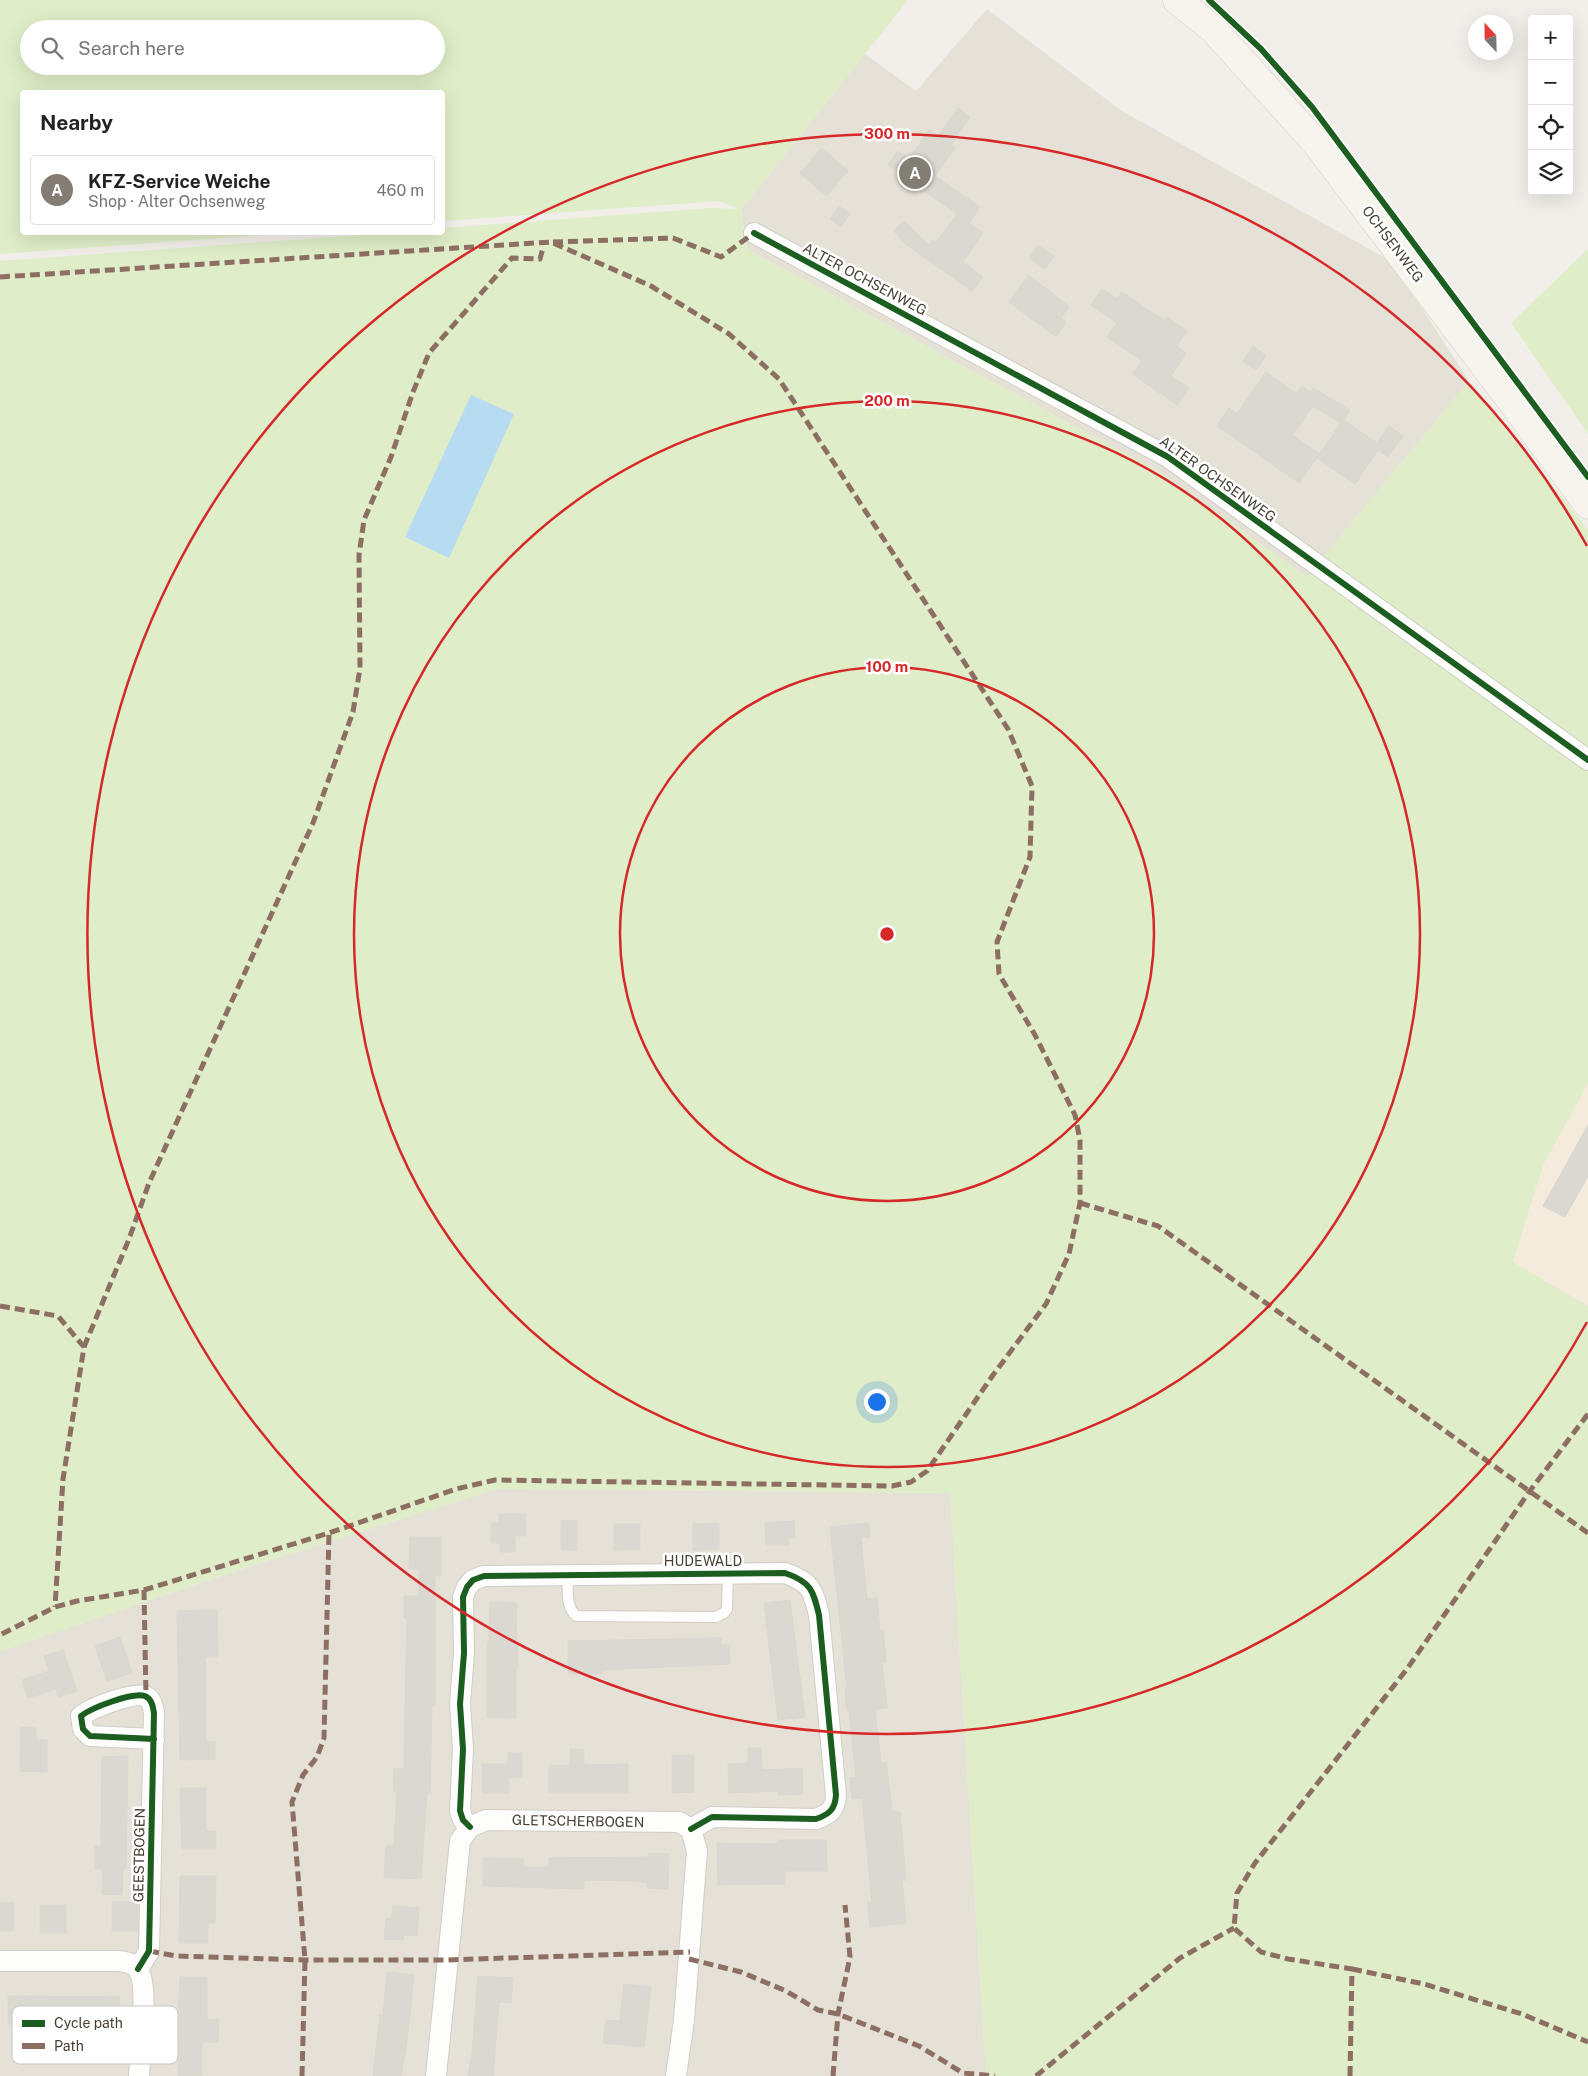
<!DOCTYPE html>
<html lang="en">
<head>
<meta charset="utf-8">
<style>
  body { margin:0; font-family:"Public Sans",sans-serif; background:#f6f6f6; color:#222 }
  .controls { position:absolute; right:15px; top:15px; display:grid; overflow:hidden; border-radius:5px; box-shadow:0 5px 20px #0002 }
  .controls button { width:45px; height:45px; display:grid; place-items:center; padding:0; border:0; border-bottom:1px solid #e0e0e0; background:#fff; color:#222; font:25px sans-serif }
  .compass { position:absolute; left:1468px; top:15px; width:45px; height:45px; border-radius:50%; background:#fff; box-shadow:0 5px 20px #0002; rotate:338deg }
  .you { position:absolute; left:876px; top:1401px; width:18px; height:18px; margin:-12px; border:4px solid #fff; border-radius:50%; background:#1a73e8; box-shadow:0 0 0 8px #1a73e833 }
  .badge { display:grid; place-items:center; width:32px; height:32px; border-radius:50%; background:#847d74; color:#fff; font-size:16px; font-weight:700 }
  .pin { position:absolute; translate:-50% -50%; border:2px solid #fff; box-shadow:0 1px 5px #0006 }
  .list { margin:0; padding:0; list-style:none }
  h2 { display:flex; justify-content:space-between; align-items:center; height:65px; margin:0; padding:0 20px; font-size:21px }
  h2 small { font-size:16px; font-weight:400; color:#767676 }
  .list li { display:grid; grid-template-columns:32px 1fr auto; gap:15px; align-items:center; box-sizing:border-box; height:70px; margin:0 10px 10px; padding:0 10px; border:1px solid #e0e0e0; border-radius:5px }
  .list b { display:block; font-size:19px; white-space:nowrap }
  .list p { margin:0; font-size:16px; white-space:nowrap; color:#767676 }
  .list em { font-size:16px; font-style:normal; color:#767676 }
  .icon { flex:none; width:28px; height:28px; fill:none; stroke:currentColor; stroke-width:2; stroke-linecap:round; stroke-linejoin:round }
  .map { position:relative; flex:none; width:1588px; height:2076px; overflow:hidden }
  .search { position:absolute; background:#fff; box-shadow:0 5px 20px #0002; left:20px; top:20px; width:425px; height:55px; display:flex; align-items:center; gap:12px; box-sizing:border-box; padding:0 18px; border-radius:28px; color:#767676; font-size:19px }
  .panel { position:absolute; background:#fff; box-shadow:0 5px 20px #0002; left:20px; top:90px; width:425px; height:145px; border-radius:5px }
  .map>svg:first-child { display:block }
</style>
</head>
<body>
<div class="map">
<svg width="1588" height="2076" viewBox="0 0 1588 2076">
  <rect width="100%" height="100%" fill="#f2efea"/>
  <g fill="#e6e1d7">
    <polygon points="987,9 1122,111 1391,261 1469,381 1307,577 1161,473 747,249 741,210 865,54 916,91"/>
    <polygon points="497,1489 950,1493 986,2076 0,2076 0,1651 255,1565"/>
  </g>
  <polygon fill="#f5ebdc" points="1588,1083 1588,1306 1513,1263 1543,1166"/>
  <g fill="#dfedc8" fill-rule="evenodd">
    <path d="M0,0h908l-167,210 6,39 414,224 146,104 162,-196 119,149v553l-45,83 -30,96 75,44v770h-602l-36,-583 -453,-4 -242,76 -255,86v-1390l387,-28 55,-1 1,-4 267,-20 29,1 -20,-8 -276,20 -1,-129h-420v140l270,1 -292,21zM29,29h407v37h-407z"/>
    <polygon points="1588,249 1588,434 1511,323"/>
  </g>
  <polygon fill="#b7dcf2" points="471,395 514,414 449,558 405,537"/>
  <g fill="#dbd8d2" stroke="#dad6d0">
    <polygon points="958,108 970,117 951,145 955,148 935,176 980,207 969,223 983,233 963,262 983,277 972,291 904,243 894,231 904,221 929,245 932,240 936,243 957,214 888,165 898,151 909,159 929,130 938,136"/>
    <polygon points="822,148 848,171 826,196 800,173"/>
    <polygon points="839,206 850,214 841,227 830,219"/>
    <polygon points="1038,245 1054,256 1045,269 1029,258"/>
    <polygon points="1028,275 1069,306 1061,318 1066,322 1056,337 1009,302"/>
    <polygon points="1102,289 1117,299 1122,292 1165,321 1167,317 1187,331 1176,346 1186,353 1171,376 1189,388 1177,405 1133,374 1142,361 1107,337 1117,323 1091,305"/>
    <polygon points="1253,346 1266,356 1256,370 1243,361"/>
    <polygon points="1266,372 1297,394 1302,386 1310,392 1313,388 1350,410 1344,420 1377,443 1389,426 1403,436 1388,457 1378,450 1355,484 1317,458 1341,423 1313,406 1292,435 1320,454 1299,483 1217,426 1229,408 1237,414"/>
    <polygon points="1588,1125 1588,1176 1565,1217 1543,1206"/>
    <polygon points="499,1514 526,1514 525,1536 515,1536 515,1552 500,1552 500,1543 491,1543 491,1523 499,1523"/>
    <polygon points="577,1520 577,1550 561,1550 561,1521"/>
    <polygon points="794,1521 795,1538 788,1538 789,1545 766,1545 765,1523"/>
    <polygon points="719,1523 719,1549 693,1550 693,1524"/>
    <polygon points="869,1523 870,1537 861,1538 867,1599 877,1598 880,1631 883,1630 886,1662 882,1663 887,1708 875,1709 881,1763 886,1762 892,1812 900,1812 906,1880 902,1881 906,1923 870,1927 868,1902 872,1902 862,1798 852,1799 850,1778 856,1777 849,1711 847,1711 845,1689 847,1689 830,1527"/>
    <polygon points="614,1524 640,1524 640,1549 614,1550"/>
    <polygon points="410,1537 441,1537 441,1576 435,1576 435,1706 432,1706 430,1793 427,1793 421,1879 384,1877 386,1846 394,1846 397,1792 393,1791 394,1768 404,1769 407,1618 404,1618 404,1596 419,1596 419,1569 409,1569"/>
    <polygon points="790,1600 805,1717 778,1720 764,1603"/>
    <polygon points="490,1602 517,1603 516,1645 518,1645 518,1669 516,1669 516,1718 487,1717 487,1644 489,1644"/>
    <polygon points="217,1610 218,1657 205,1657 206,1742 215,1742 215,1759 180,1760 177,1611"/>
    <polygon points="120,1637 132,1673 107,1681 95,1646"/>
    <polygon points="721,1638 721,1645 729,1645 730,1664 601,1670 601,1674 568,1674 568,1641"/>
    <polygon points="63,1650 77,1691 58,1697 56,1689 28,1698 22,1680 49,1671 44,1656"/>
    <polygon points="21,1727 36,1728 36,1740 47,1740 47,1772 20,1771"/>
    <polygon points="748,1748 761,1748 762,1770 802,1768 803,1794 778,1795 778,1791 729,1793 728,1764 748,1763"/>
    <polygon points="570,1749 584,1749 584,1765 628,1764 628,1793 549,1793 549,1765 570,1765"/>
    <polygon points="508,1753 522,1753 522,1777 509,1778 509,1793 482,1793 482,1764 508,1764"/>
    <polygon points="672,1755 694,1755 694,1792 672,1793"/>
    <polygon points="128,1756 126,1869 123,1869 122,1895 102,1894 103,1869 95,1869 95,1846 101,1846 102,1757"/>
    <polygon points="180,1788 206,1788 206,1831 216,1831 216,1849 182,1849"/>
    <polygon points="779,1840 826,1840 827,1871 785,1871 785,1884 718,1885 717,1843 779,1844"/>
    <polygon points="648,1853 669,1854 668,1889 647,1888 647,1883 637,1881 584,1880 584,1889 483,1886 483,1858 524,1859 524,1867 549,1867 549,1858 648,1857"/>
    <polygon points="180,1876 216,1876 215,1923 208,1923 208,1943 179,1943"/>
    <polygon points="0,1902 14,1903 13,1931 0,1931"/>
    <rect x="112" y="1902" width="26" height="29"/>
    <rect x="40" y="1905" width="26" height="28"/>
    <polygon points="393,1906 419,1908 417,1936 404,1935 403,1940 384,1939 386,1918 392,1919"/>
    <polygon points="387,1972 414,1975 407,2041 401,2076 373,2076 380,2015 383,2016"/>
    <polygon points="478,1976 513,1978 511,2003 499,2002 493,2076 468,2076 472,2053"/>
    <polygon points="180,1977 207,1977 207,2019 219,2020 218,2042 202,2042 201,2076 178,2076 180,2041 177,2041"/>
    <polygon points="624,1984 651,1987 644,2047 603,2043 606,2020 620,2021"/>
    <polygon points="8,1996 120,1997 119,2028 75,2028 75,2024 8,2024"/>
  </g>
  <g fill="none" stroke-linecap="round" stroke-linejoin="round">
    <g stroke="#d0cdc7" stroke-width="12">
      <path id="lane" d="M568,1575c0,14 -3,30 8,41l140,1 8,-4 3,-4 1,-35"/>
    </g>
    <g stroke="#d0cdc7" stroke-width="22">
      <g id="street">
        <polyline points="754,233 1168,457 1588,760"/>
        <path d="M470,1827l-7,-7 -3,-9 3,-62 -3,-45 4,-51 -1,-56 4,-10 6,-7 11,-4 301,-3c26,9 28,17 34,42l17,180c-1,14 -6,19 -20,24l-104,-2 -21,12"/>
        <path d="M0,1961h120c6,1 13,2 17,7 13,15 3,87 2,108"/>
        <path d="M138,1969l11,-18 5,-238c-1,-6 -2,-14 -9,-17 -13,-4 -54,12 -64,20l2,13 7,7 64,3"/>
        <polyline points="436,2076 460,1841 470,1827 486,1820 679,1822 691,1829 697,1851 684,2020 676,2076"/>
      </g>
    </g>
    <g stroke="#d3cec2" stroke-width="29">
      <polyline id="secondary" points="1177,0 1213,29 1316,143 1518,410 1588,505"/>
    </g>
    <use href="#lane" stroke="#fdfdfc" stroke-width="10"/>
    <use href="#street" stroke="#fdfdfc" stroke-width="20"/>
    <use href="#secondary" stroke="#f7f4ee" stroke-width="28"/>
    <g stroke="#8d6e63" stroke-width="5" stroke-dasharray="10 5" stroke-linecap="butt">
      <polyline points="553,242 673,238 721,257 754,233"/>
      <polyline points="0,277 551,242 651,286 729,334 779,379 1008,729 1032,786 1030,857 997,942 999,974 1035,1035 1075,1115 1080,1140 1080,1203 1069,1254 1046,1304 993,1375 927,1471 911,1482 892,1486 495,1480 456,1489 329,1533 144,1590 77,1601 55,1607 0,1635"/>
      <polyline points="1080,1203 1158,1226 1588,1533"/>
      <polyline points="0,1306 58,1316 84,1347 63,1479 55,1607"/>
      <polyline points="84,1347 129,1239 149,1183 313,823 353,712 360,668 359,555 364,520 391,457 413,392 429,353 512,258 540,259 543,248"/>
      <polyline points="144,1590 146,1696"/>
      <polyline points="149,1951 176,1956 305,1960 446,1960 690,1952"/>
      <polyline points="689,1959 741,1972 786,1991 818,2010 838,2014 919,2046 963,2073 995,2076"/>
      <polyline points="1352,1969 1424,1984 1522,2014 1588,2042"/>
      <polyline points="302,2076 305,1960 292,1802 303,1775 317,1757 324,1738 329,1533"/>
      <polyline points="833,2076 838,2014 850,1957 845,1905"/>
      <polyline points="1036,2076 1180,1958 1234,1928"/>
      <polyline points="1350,2076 1352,1969 1288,1959 1261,1952 1234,1928 1237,1893 1255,1863 1407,1669 1529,1492 1588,1414"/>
    </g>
    <g stroke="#fff" stroke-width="9">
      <g id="cycleway">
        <polyline points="1209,0 1261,49 1312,107 1588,477"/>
        <polyline points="754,233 1168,457 1588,760"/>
        <path d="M470,1827l-7,-7 -3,-9 3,-62 -3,-45 4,-51 -1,-56 4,-10 6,-7 11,-4 301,-3c26,9 28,17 34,42l17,180c-1,14 -6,19 -20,24l-104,-2 -21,12"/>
        <path d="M138,1969l11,-18 5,-238c-1,-6 -2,-14 -9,-17 -13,-4 -54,12 -64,20l2,13 7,7 64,3"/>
      </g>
    </g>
    <use href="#cycleway" stroke="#1b5e20" stroke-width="6"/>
  </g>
  <g fill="none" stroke="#d62828" stroke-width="2.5">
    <circle cx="887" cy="934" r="267"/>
    <circle cx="887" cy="934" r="533"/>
    <path d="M1587 1322A800 800 0 1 1 1587 546"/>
  </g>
  <g text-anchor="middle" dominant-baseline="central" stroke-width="5" stroke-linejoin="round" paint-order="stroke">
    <g font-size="14" fill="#484035" stroke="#fff">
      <text transform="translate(1393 244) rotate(53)">OCHSENWEG</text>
      <text transform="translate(865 279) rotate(28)">ALTER OCHSENWEG</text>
      <text transform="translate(1218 479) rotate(35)">ALTER OCHSENWEG</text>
      <text x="703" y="1561">HUDEWALD</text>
      <text transform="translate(578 1821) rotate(1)">GLETSCHERBOGEN</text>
      <text transform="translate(139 1855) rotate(-89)">GEESTBOGEN</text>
    </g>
  </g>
  <rect x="12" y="2006" width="166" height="58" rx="8" fill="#fff" stroke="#c8c6c2" stroke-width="1"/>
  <rect x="22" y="2020" width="23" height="7" fill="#1b5e20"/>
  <rect x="22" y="2043" width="23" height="6" fill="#8d6e63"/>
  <g font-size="14" fill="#484035">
    <text x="54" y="2028">Cycle path</text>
    <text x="54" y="2051">Path</text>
  </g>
  <circle cx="887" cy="934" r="8" fill="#d62828" stroke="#fff" stroke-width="2.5"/>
  <g font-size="15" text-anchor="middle" font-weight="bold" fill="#d62828" stroke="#fff" stroke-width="5" stroke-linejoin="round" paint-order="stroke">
    <text x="887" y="139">300 m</text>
    <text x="887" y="406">200 m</text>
    <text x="887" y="672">100 m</text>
  </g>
</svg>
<div class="controls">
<button>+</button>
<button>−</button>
<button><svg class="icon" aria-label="locate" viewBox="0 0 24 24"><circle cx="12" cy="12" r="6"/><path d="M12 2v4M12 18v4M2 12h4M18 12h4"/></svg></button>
<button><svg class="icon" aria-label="layers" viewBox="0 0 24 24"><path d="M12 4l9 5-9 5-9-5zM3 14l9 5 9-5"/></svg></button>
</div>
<svg class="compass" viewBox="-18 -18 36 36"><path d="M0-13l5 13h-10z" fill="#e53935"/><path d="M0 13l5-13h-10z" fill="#767676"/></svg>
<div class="you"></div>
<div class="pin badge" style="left:915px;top:173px">A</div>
<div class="search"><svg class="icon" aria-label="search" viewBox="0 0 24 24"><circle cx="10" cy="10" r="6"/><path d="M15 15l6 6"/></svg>Search here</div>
<section class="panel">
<h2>Nearby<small></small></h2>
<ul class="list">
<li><span class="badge">A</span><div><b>KFZ-Service Weiche</b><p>Shop · Alter Ochsenweg</p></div><em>460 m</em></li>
</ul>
</section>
</div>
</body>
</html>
